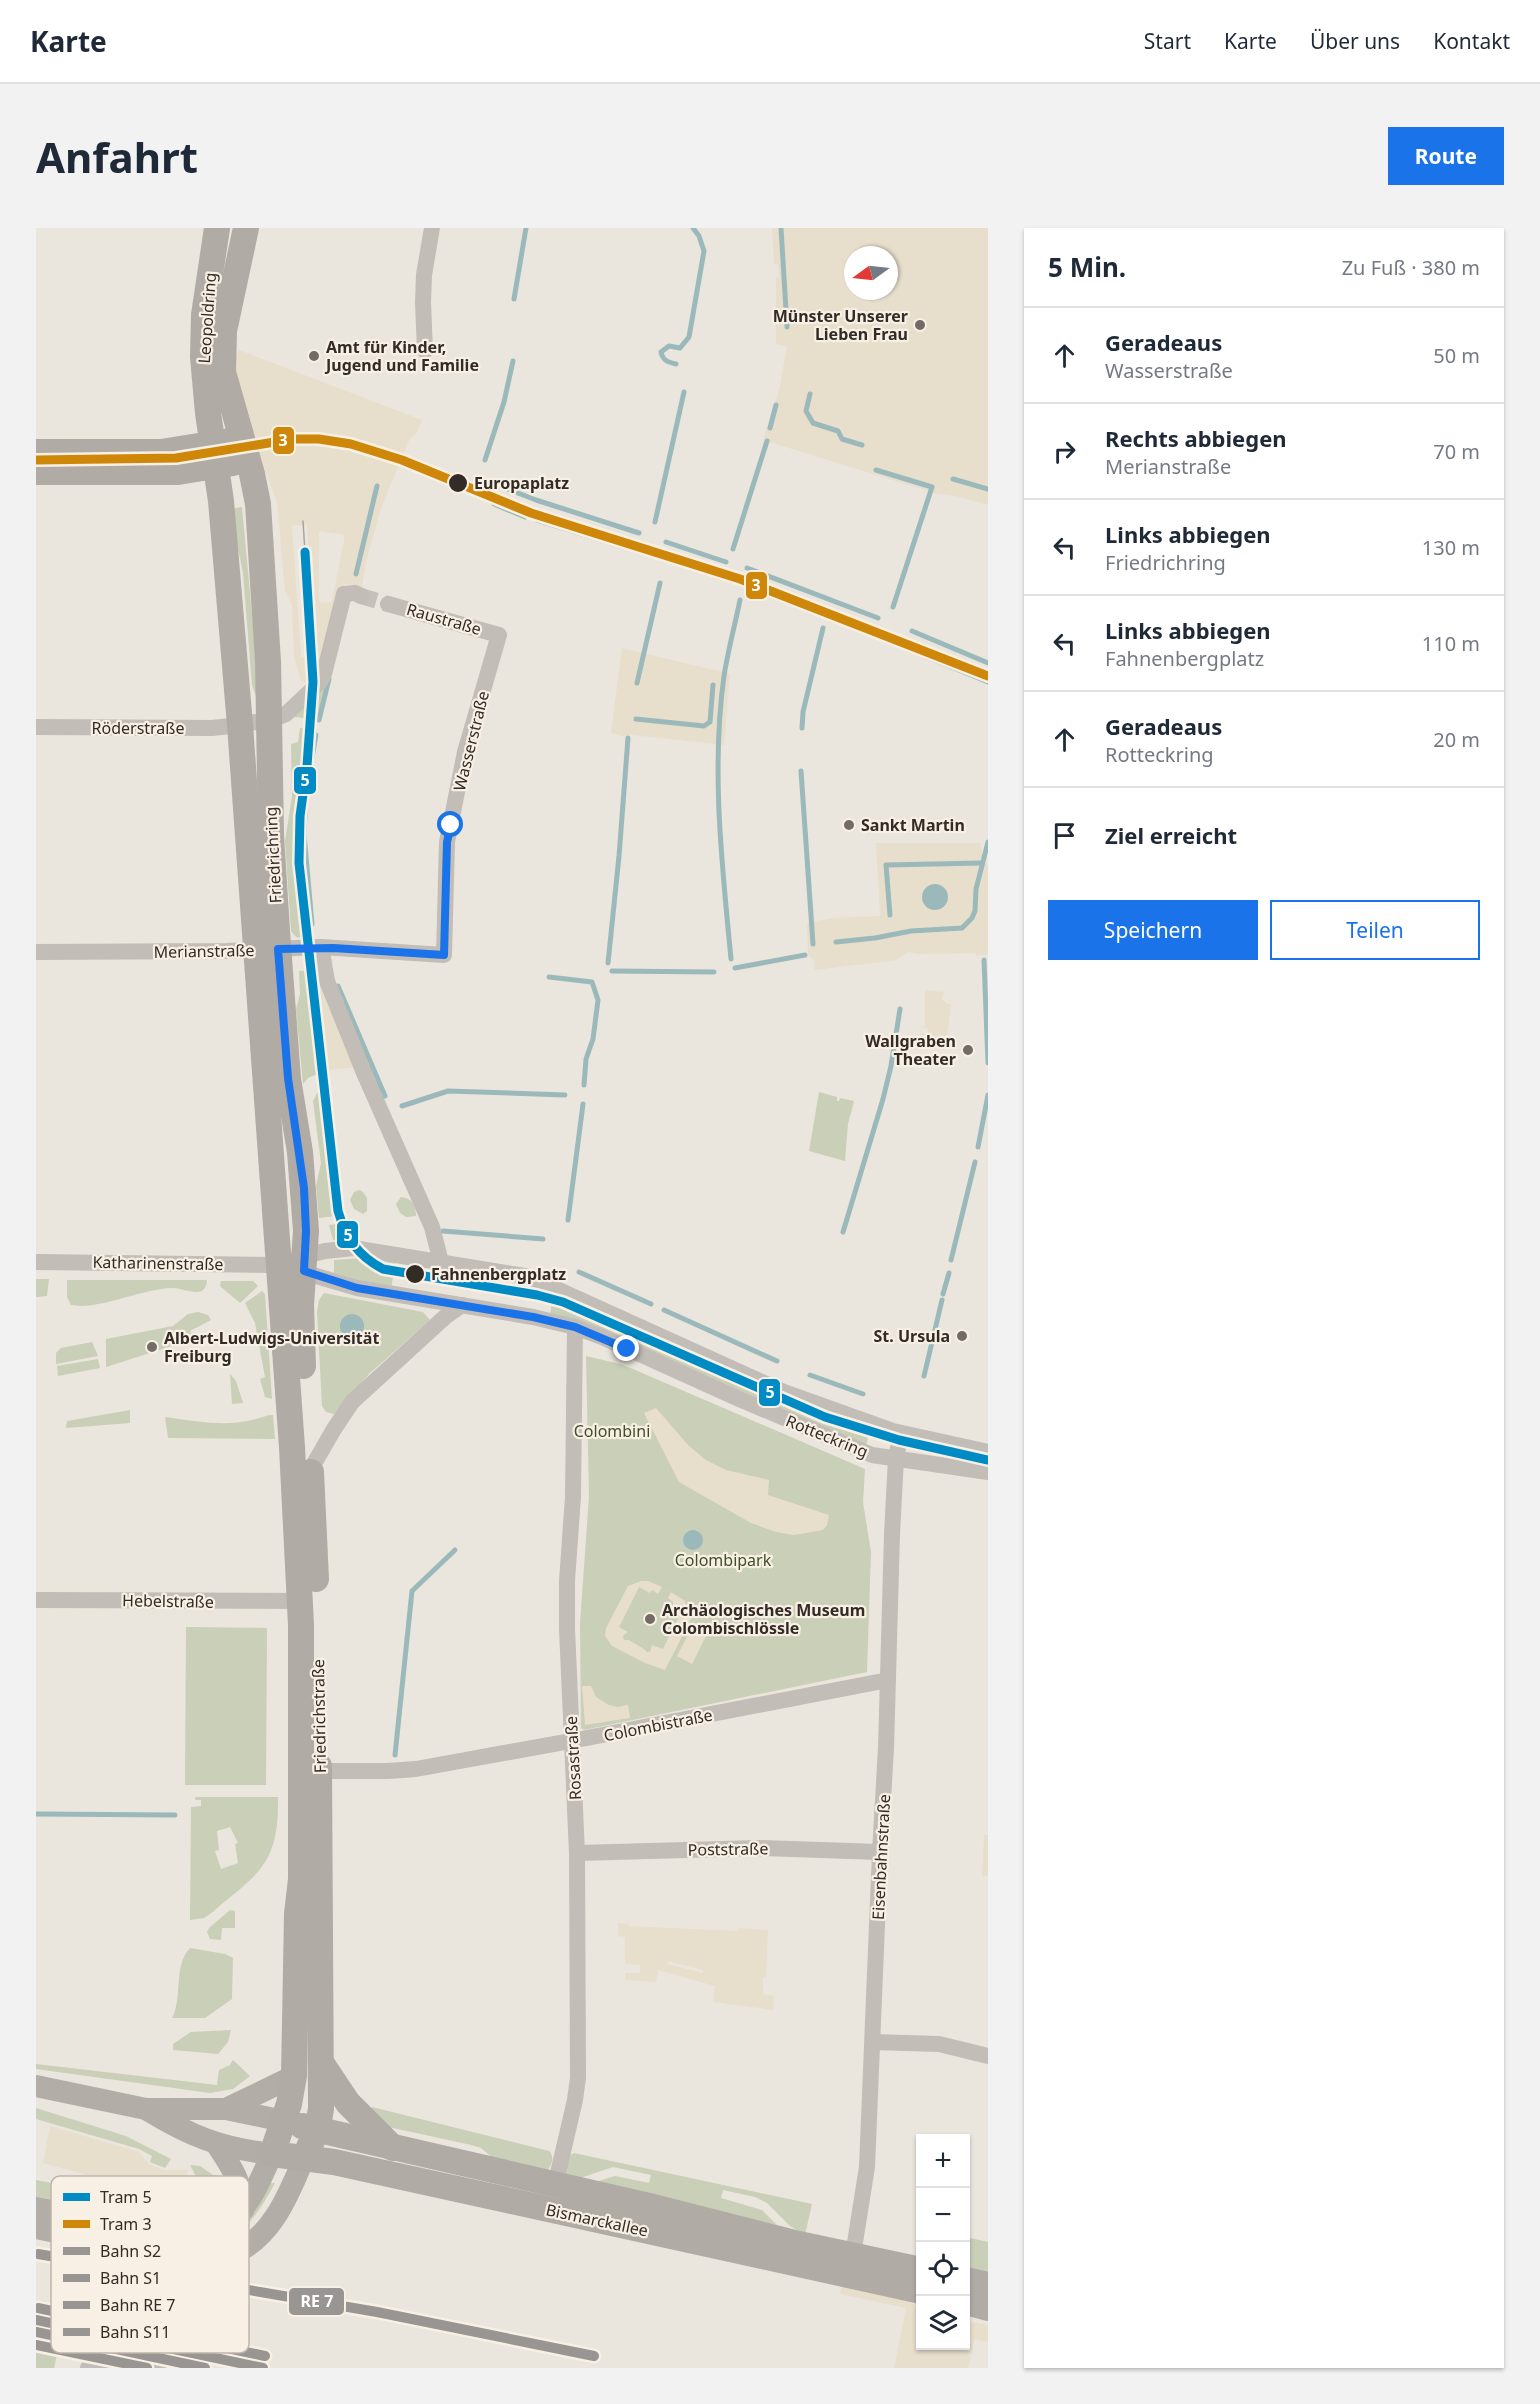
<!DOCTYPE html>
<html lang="de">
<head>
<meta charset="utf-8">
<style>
  body { margin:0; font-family:"Noto Sans",sans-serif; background:#f2f2f3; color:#1f2937 }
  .controls { position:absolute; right:18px; bottom:18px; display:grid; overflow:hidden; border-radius:0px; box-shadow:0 2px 4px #0004 }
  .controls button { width:54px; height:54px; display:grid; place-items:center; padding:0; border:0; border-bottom:2px solid #e0e1e3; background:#fff; color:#1f2937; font:30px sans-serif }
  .compass { position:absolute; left:808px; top:18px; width:54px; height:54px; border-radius:50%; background:#fff; box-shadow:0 2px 4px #0004; rotate:255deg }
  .stop { position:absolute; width:18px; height:18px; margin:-14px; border:4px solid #1a73e8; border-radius:50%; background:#fff }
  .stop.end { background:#1a73e8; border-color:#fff; box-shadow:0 2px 6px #0008 }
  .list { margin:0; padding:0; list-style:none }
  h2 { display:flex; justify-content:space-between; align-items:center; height:78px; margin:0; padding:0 24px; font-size:26px }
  h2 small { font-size:20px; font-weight:400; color:#747a83 }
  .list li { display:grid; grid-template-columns:39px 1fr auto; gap:18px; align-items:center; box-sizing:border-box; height:96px; padding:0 24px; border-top:2px solid #e0e1e3 }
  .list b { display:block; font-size:22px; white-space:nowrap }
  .list p { margin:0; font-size:20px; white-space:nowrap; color:#747a83 }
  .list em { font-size:20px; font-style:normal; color:#747a83 }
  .actions { display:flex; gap:12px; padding:18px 24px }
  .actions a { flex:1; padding:14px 0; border:2px solid #1a73e8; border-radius:0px; text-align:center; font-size:21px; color:#1a73e8 }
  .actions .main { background:#1a73e8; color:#fff }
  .icon { flex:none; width:33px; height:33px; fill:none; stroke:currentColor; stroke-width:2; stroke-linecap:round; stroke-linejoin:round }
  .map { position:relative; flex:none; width:952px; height:2140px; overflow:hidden; border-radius:0px }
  header { display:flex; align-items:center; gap:36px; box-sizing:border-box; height:84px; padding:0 30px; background:#fff; border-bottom:2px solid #e0e1e3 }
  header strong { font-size:28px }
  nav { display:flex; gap:33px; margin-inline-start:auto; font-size:21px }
  .intro { display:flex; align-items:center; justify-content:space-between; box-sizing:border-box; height:144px; padding:0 36px }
  h1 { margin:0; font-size:42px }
  .button { padding:15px 27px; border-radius:0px; background:#1a73e8; color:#fff; font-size:21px; font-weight:700 }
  main { display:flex; gap:36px; padding:0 36px }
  aside { flex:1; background:#fff; border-radius:0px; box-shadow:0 2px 4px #0004 }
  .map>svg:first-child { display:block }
</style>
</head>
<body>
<header>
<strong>Karte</strong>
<nav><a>Start</a><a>Karte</a><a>Über uns</a><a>Kontakt</a></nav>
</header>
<div class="intro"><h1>Anfahrt</h1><a class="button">Route</a></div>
<main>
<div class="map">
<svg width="952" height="2140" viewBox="0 0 952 2140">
  <rect width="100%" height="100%" fill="#eae5dd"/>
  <g fill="#cacfb8" fill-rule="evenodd">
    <polygon points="206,279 218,408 221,471 216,457 207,345 194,281"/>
    <polygon points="290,457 282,491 258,489"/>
    <path d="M264,500l17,1c-9,55 -18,109 -13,165 2,15 6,30 9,45l-17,-2 -5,-6 -6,-90 7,-45 -1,-52 7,-2z"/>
    <polygon points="280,742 291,842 272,850 267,856 260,781 264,766 263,743"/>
    <polygon points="293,855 309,987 283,990 280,958 285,935 277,873 285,858"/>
    <polygon points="783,864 801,869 801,873 803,873 804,870 818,873 812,896 809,933 773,923"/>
    <polygon points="323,962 327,964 331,970 331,983 327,986 318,981 314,972 318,964"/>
    <path d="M365,969c11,1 15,9 15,19l-10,1 -6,-4 -4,-9z"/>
    <polygon points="311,995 317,1011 297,1012 293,997"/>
    <polygon points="327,1030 359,1035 355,1062 298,1045 298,1032"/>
    <polygon points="0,1051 13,1051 11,1068 0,1069"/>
    <path d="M31,1052h140c-1,21 -23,8 -34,8 -31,1 -61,17 -92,18l-10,-1 -4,-8z"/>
    <polygon points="185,1053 217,1053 222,1058 204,1075 184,1058"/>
    <polygon points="226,1063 229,1066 236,1171 229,1169 224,1151 229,1149 219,1095 209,1075"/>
    <polygon points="288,1065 387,1084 394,1092 334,1145 298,1186 290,1184 286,1178 281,1084 283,1072"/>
    <polygon points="517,1066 834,1200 830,1218 514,1087"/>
    <polygon points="162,1084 172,1087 175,1092 154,1103 158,1111 70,1139 70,1111 137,1098 152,1086"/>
    <polygon points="56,1114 62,1128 20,1136 20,1125 25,1120"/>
    <polygon points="550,1128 584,1136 597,1141 829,1241 827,1274 835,1324 831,1444 548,1502 545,1500 544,1395 553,1268"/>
    <polygon points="62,1131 64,1140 22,1148 21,1138"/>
    <polygon points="194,1146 200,1153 207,1175 196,1176"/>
    <polygon points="94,1182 94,1195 30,1200 31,1193"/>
    <path d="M233,1187h4l2,24 -107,-1 -3,-21c39,5 66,12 104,-2z"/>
    <polygon points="150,1399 231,1400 230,1557 149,1557"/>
    <path d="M159,1569h83c1,69 -19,75 -68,117l-6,4 -14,2 1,-113 10,-1v-6h-6zM194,1599l8,16 -3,1 3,19 -17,6 -6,-18 4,-1 -2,-19z"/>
    <polygon points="194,1682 199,1683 199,1700 186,1700 185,1712 174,1711 171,1704 173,1700"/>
    <path d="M154,1720l35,6 8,4 -1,41 -27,19h-33c11,-21 1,-52 18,-70z"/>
    <polygon points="195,1802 192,1814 182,1826 137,1822 137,1816 155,1804"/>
    <polygon points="197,1832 214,1848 197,1861 174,1865 0,1841 0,1836 181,1857 183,1842 194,1837"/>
    <path d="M336,1879l177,44c6,6 3,14 -2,20l-49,-9 -17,-14 -10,-3 -87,-19 -15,-16z"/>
    <polygon points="0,1880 90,1908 135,1931 129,1940 114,1934 116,1928 103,1921 0,1891"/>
    <polygon points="538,1925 776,1976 769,2007 754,1998 731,1975 719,1969 687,1962 685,1970 726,1982 741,1997 556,1955 579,1948 613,1955 615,1947 577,1939 538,1952 531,1948 529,1939 531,1929"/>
    <path d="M154,1937l10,1 13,9 15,3c3,33 -8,42 -41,44l-151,-25v-17l125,24 25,2 17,-16z"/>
    <path d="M234,1955h5c-21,38 -36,61 -83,65l-3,-4z"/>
    <polygon points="930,2009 952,2014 952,2046 930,2042"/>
    <polygon points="0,2112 23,2117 18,2140 0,2140"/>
  </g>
  <g fill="#e8decc" fill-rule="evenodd">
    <path d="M736,0h216v277l-32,-9 -18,-2 -175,-54 17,-54 7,-40 -11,-2v-67h3l-1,-13h-4zM817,27h36v36h-36z"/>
    <path d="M203,122l183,70 -6,14 -6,4 -29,70 -15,54 -4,24 -17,-2 -8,8 -18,85 -13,6 -5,-2 -7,-24 -2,-52 -7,-15 -8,-88 -16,-43 -28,-96zM271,297l2,33 4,100 -12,-1 -9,-131zM283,303l26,4 -13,66 -4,2 -8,-1 -1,-3z"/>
    <polygon points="586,420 694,446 688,517 596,507 586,508 575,505"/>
    <polygon points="840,615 944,615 947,631 952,639 952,726 940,728 939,725 884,726 872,724 860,732 779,742 778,732 772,727 771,695 797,690 844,688"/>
    <polygon points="287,730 297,730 295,749 333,838 291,842 279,732"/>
    <polygon points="889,762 908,764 906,771 911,776 915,776 911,809 905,807 904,816 890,814 889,808 884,807 885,805 891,806 892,801 885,799 889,798"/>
    <polygon points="620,1180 652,1217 670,1232 690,1242 733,1252 732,1267 793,1287 791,1297 787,1302 758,1307 740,1304 715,1295 643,1254 608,1185"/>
    <path d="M605,1353h7l14,6 22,13 5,11 2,8 -26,51 -20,-7 -33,-17 -7,-10 1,-8 22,-42zM603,1359l11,6 2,-3 6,4 4,-7 9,5 -3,6 5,4v4l9,4 -19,39 -11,-4 -2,7h-3l-3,-3 -15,-9h-5l-1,-4 5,-4 -9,-5z"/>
    <polygon points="658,1395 673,1402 656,1436 641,1428"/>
    <polygon points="546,1458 555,1458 560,1469 573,1477 582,1479 592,1477 594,1490 549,1497"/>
    <polygon points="948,1607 952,1607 952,1648 946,1648"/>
    <path d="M582,1695l11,1v2l109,5v-3l30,2 -2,48h-3v16l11,2 -1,14 -60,-8 2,-16 -57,-16 -2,12 -31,-2v-7h15v-8l-15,-1v-27l-7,-1zM632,1733l35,9v3l-36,-9z"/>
    <polygon points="14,1898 103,1924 113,1936 127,1942 152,1942 143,1972 7,1935"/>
    <polygon points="807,2054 866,2067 884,2082 885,2118 930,2118 930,2093 952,2097 952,2114 938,2111 932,2140 858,2140 870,2080 804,2066"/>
  </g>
  <g fill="#9bb9ba">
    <circle cx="899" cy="669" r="13"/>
    <circle cx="316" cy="1098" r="12"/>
    <circle cx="657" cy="1312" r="10"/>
  </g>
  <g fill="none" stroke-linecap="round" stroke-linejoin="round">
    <g stroke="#9bb9ba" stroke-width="5">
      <polyline points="745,0 751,99"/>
      <polyline points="478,71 490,0"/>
      <path d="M640,136c-8,-2 -13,-3 -15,-12l8,-6 11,2 9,-11 15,-86 -5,-15 -6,-8"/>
      <polyline points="774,166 770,183 777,195 802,203 806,211 826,217"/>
      <polyline points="734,200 740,177"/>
      <polyline points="449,232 468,174 477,133"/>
      <polyline points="840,242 896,259 857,379"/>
      <polyline points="917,251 952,261"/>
      <polyline points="451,253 500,272 603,305"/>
      <polyline points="458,276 489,289"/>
      <polyline points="501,292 608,325"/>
      <polyline points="619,294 648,164"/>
      <polyline points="630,314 690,334"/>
      <polyline points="697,321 731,213"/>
      <polyline points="634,333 696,353"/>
      <polyline points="711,340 842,390"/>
      <polyline points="320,346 341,258"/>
      <polyline points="713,359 788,388"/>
      <polyline points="811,396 952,454"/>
      <polyline points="876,403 952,435"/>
      <polyline points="601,455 624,355"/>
      <polyline points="600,491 668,498 674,494 677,457"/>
      <polyline points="283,492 293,451"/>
      <polyline points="766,500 767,484 787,400"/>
      <polyline points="765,543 777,716"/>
      <polyline points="854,687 850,637 945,635"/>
      <polyline points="276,696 268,606 270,564 280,507"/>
      <polyline points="800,714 839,710 875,703 926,700 936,690 939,683 940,661 952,614"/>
      <path d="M695,731c-9,-94 -20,-190 -7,-283 4,-26 11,-51 16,-76"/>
      <polyline points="948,732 952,835"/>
      <polyline points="572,735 583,628 592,510"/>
      <polyline points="699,740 769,727"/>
      <polyline points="576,743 678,744"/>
      <polyline points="513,749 556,754 562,772 557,811 550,831 548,857"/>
      <polyline points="302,758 349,868"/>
      <polyline points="366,878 412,863 529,867"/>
      <polyline points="942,919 952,867"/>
      <polyline points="532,992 547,876"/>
      <polyline points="407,1003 507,1011"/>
      <polyline points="807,1004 847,871 855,838 864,781"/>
      <polyline points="915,1032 939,934"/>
      <polyline points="543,1044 615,1076"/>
      <polyline points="907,1066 913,1045"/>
      <polyline points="628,1082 741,1133"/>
      <polyline points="774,1147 827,1166"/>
      <polyline points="888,1148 906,1072"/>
      <polyline points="359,1527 376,1363 419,1322"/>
      <polyline points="0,1586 139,1587"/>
    </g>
    <polyline stroke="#c5c0b8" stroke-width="16" stroke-dasharray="16 8" stroke-linecap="butt" points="325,368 352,376"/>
    <g stroke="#c2bdb7" stroke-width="16">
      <polyline points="389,123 387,74 388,47 396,0"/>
      <polyline points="0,499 176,500 204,497 240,490 250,486 284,454 288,446 308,366 319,365 325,368"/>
      <polyline points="285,719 291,753 328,845 396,999 405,1034"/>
      <polyline points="0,724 190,723 285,719 408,727 411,614 429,524 463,407 352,376"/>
      <polyline points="261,1030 289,1023 317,1020 489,1048 503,1053 748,1164 857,1203 952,1224"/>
      <polyline points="0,1034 243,1037 321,1060 497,1089 539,1099 566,1109 703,1171 836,1227 952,1244"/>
      <polyline points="275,1241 298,1201 316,1174 409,1089 426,1077"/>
      <polyline points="0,1372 264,1373"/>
      <polyline points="283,1543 352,1543 380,1541 551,1510 852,1452"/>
      <polyline points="541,1625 723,1620 844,1624"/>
      <polyline points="837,1814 903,1816 952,1828"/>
      <polyline points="519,1958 539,1872 542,1850 541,1625 531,1401 531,1353 537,1269 539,1099"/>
      <polyline points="817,2027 831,1939 844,1624 850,1520 856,1306 860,1230 865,1205"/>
      <path d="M52,2140c20,-14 49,-4 70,0"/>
    </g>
    <g stroke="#b3ada7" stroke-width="22">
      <polyline points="0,1858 110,1881 190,1881 248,1893"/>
      <polyline points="190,1881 258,1848"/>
      <path d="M181,1917c14,21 27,40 26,65"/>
      <path d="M0,1980l151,28c52,-2 66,-40 85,-82 -52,-6 -82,-18 -126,-45"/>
      <path d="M0,2000l145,29c16,1 32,3 47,-2 42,-12 61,-61 76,-97"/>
    </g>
    <g stroke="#b1aba6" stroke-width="26">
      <polyline points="181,0 168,87 167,129 172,185 185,273 204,497 256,1219 265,1397 265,1651 261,1686 258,1848 253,1876 236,1926 298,1934 885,2063"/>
      <polyline points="210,0 188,103 187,144 216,246 222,276 232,433 235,607 241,703 252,851 264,924 270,1003 265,1077 267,1138"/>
      <polyline points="0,224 125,224 194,213"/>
      <polyline points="0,244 142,244 197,235"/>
      <polyline points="275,1244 280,1351"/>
      <polyline points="286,1836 312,1875 357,1920"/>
      <polyline points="266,1898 613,1978 763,2016 885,2042"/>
      <polyline points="268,1930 281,1902 285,1881 283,1538"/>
      <polyline points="930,2052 952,2057"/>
      <polyline points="930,2074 952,2080"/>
    </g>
    <polyline stroke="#aaa5a1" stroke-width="1.5" points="267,293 269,324"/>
    <g stroke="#f8f0e4" stroke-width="15">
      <polyline id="rail-1" points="0,2092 227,2140"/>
    </g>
    <g stroke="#f8f0e4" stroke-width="15">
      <polyline id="rail-2" points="0,2104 169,2140"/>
    </g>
    <g stroke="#f8f0e4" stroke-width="15">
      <g id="rail-3">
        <polyline points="2,2026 341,2084 558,2128"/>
        <polyline points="2,2080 229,2128"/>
      </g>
    </g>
    <g stroke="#f8f0e4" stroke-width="15">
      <polyline id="rail-4" points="0,2117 111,2140"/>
    </g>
    <use href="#rail-1" stroke="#999592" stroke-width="10"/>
    <use href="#rail-2" stroke="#999592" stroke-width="10"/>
    <use href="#rail-3" stroke="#999592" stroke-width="10"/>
    <use href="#rail-4" stroke="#999592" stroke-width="10"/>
    <g stroke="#f8f0e4" stroke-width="14">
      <path id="tram-1" d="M269,324l8,130 -6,84 -7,50 -1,47 39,348c8,27 20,45 45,58l154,26 26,7 262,115 74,23 89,20"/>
    </g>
    <g stroke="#f8f0e4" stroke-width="14">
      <polyline id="tram-2" points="0,232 140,230 257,211 283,211 315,216 366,232 495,285 704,351 952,448"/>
    </g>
    <use href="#tram-1" stroke="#008bc5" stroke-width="9"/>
    <use href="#tram-2" stroke="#ce8708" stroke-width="9"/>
  </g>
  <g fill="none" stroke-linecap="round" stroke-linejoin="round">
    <polyline stroke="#1a73e8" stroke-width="8" points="415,597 411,614 408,727 297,720 242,721 252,850 268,960 270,1003 268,1043 321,1060 497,1089 539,1099 591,1121"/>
  </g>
  <g fill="#736c66" stroke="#f8f0e4" stroke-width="2">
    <circle cx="884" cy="97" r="6"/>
    <circle cx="278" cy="128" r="6"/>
    <circle cx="813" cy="597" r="6"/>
    <circle cx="932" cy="822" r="6"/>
    <circle cx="926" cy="1108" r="6"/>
    <circle cx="116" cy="1119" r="6"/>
    <circle cx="614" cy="1391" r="6"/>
  </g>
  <g fill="#332b26" stroke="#f8f0e4" stroke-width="2">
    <circle cx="422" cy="255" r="10"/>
    <circle cx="379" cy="1046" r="10"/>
  </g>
  <g text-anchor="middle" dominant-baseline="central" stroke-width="4.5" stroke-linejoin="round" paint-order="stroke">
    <g font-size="16" font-weight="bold" fill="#332b26" stroke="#f8f0e4" text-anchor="start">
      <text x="872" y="88" text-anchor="end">Münster Unserer<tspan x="872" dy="18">Lieben Frau</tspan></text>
      <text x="290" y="119">Amt für Kinder,<tspan x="290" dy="18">Jugend und Familie</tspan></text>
      <text x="825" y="597">Sankt Martin</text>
      <text x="920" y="813" text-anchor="end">Wallgraben<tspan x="920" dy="18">Theater</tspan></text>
      <text x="914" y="1108" text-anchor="end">St. Ursula</text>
      <text x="128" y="1110">Albert-Ludwigs-Universität<tspan x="128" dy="18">Freiburg</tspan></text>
      <text x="626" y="1382">Archäologisches Museum<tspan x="626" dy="18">Colombischlössle</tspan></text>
    </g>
    <g font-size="16" fill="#332b26" stroke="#f8f0e4">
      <text transform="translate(171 90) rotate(-86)">Leopoldring</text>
      <text transform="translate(408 391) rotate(16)">Raustraße</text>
      <text x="102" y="500">Röderstraße</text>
      <text transform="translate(435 513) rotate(-76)">Wasserstraße</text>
      <text transform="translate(237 627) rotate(-93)">Friedrichring</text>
      <text transform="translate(168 723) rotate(-1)">Merianstraße</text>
      <text transform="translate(122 1035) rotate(1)">Katharinenstraße</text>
      <text transform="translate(791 1208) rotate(22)">Rotteckring</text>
      <text transform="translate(132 1373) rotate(1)">Hebelstraße</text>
      <text transform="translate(283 1488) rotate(-91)">Friedrichstraße</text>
      <text transform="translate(622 1497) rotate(-11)">Colombistraße</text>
      <text transform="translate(537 1530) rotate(-93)">Rosastraße</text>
      <text transform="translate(692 1621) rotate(-1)">Poststraße</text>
      <text transform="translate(845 1629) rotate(-87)">Eisenbahnstraße</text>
      <text transform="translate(561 1992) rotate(12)">Bismarckallee</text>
    </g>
    <g font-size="16" font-weight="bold" fill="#332b26" stroke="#f8f0e4" text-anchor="start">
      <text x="438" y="255">Europaplatz</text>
      <text x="395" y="1046">Fahnenbergplatz</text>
    </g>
    <g font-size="16" fill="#404f2b" stroke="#f8f0e4">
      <text x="576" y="1203">Colombini</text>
      <text x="687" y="1332">Colombipark</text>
    </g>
  </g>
  <rect x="15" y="1948" width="198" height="177" rx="9" fill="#f8f0e4" stroke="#bdb5ab" stroke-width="1.5"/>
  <rect x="27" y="1965" width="27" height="8" fill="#008bc5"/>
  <rect x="27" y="1992" width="27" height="8" fill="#ce8708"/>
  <rect x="27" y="2019" width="27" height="8" fill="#999592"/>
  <rect x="27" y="2046" width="27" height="8" fill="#999592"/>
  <rect x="27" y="2073" width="27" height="8" fill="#999592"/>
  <rect x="27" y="2100" width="27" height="8" fill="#999592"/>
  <g font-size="16" fill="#332b26">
    <text x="64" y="1975">Tram 5</text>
    <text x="64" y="2002">Tram 3</text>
    <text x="64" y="2029">Bahn S2</text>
    <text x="64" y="2056">Bahn S1</text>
    <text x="64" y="2083">Bahn RE 7</text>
    <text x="64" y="2110">Bahn S11</text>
  </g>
  <g stroke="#f8f0e4" stroke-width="2">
    <rect x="236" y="198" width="23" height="29" rx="6" fill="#ce8708"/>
    <rect x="709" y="343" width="23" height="29" rx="6" fill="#ce8708"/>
    <rect x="257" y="538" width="24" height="29" rx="6" fill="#008bc5"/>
    <rect x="300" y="992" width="23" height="29" rx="6" fill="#008bc5"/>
    <rect x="722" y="1150" width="23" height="29" rx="6" fill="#008bc5"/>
    <rect x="252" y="2059" width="57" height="29" rx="6" fill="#999592"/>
  </g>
  <g font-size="16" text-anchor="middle" font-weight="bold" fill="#fff">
    <text x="247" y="218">3</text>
    <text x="720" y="363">3</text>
    <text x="269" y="558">5</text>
    <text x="312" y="1013">5</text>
    <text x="734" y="1170">5</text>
    <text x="281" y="2079">RE 7</text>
  </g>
</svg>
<div class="controls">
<button>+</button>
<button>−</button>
<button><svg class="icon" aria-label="locate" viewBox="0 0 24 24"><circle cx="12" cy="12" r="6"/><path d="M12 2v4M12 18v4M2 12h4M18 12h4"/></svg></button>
<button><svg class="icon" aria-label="layers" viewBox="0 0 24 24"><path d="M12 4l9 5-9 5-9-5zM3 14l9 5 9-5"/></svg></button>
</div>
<svg class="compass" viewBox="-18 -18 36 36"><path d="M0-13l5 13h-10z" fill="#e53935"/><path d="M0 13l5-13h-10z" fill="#747a83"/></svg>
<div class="stop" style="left:415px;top:597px"></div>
<div class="stop end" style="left:591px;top:1121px"></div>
</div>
<aside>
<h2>5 Min.<small>Zu Fuß · 380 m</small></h2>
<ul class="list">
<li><svg class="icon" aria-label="ahead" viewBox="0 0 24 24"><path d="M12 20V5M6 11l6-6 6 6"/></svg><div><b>Geradeaus</b><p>Wasserstraße</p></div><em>50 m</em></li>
<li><svg class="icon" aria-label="right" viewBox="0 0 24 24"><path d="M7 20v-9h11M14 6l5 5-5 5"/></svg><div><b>Rechts abbiegen</b><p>Merianstraße</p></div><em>70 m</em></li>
<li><svg class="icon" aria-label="left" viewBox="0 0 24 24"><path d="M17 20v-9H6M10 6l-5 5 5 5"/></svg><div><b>Links abbiegen</b><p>Friedrichring</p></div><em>130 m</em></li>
<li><svg class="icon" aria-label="left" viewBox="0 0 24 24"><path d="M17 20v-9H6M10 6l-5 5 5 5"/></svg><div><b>Links abbiegen</b><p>Fahnenbergplatz</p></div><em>110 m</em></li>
<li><svg class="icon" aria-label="ahead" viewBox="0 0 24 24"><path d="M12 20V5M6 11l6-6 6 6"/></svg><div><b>Geradeaus</b><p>Rotteckring</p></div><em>20 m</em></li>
<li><svg class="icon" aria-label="arrive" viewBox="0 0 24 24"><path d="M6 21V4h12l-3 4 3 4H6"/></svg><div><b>Ziel erreicht</b></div></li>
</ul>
<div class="actions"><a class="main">Speichern</a><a>Teilen</a></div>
</aside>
</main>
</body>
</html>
